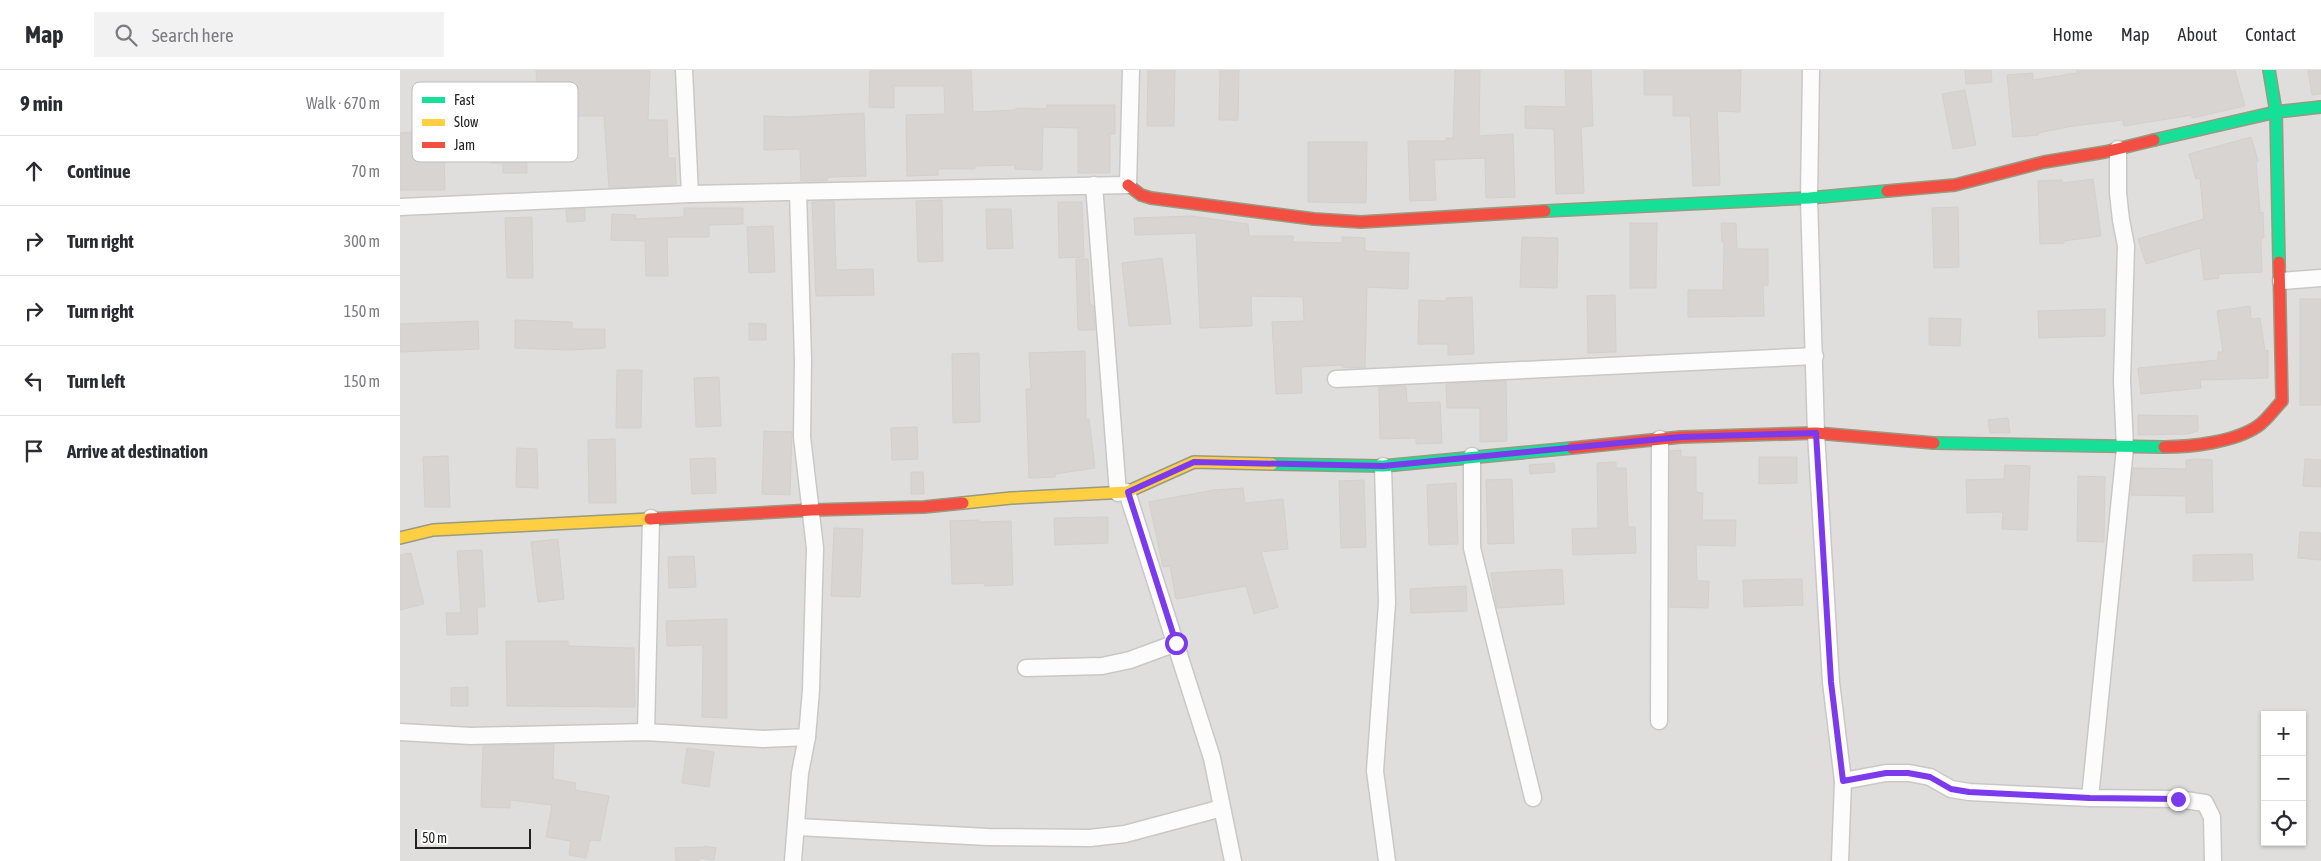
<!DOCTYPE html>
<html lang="en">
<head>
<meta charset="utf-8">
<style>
  body { margin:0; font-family:"Asap Condensed",sans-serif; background:#f2f2f3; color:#2b2b33 }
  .controls { position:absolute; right:15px; bottom:15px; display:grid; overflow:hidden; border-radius:0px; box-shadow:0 1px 4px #0004 }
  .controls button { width:45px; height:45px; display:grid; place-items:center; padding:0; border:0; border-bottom:1px solid #e1e1e2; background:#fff; color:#2b2b33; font:25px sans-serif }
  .scale { position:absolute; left:15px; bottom:12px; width:116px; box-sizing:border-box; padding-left:5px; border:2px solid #222; border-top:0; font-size:14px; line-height:18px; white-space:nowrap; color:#222; -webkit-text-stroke:4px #fff; paint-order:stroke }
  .stop { position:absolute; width:15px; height:15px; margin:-11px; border:4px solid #7c3aed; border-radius:50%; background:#fff }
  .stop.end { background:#7c3aed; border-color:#fff; box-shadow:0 1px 5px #0008 }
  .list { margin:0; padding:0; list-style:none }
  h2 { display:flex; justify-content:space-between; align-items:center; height:65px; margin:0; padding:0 20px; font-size:21px }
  h2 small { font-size:16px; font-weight:400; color:#7c7c81 }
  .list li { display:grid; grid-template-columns:32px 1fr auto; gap:15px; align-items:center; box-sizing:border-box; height:70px; padding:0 20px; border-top:1px solid #e1e1e2 }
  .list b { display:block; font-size:19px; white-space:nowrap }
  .list em { font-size:16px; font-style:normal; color:#7c7c81 }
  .icon { flex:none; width:28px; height:28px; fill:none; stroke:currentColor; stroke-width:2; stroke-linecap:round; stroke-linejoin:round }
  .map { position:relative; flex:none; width:1921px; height:791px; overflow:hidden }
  header { display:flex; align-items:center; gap:30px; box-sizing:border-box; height:70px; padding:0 25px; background:#fff; border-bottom:1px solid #e1e1e2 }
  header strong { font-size:24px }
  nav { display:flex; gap:28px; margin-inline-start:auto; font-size:18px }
  .search { width:350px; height:45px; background:#f2f2f3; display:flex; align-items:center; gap:12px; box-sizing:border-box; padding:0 18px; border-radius:0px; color:#7c7c81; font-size:19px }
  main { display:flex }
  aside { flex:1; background:#fff }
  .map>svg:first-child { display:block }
</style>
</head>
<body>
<header>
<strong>Map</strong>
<div class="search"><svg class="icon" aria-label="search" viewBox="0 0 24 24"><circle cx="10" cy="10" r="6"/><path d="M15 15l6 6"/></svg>Search here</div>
<nav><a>Home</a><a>Map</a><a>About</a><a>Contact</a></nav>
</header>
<main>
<aside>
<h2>9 min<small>Walk · 670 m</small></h2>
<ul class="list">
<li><svg class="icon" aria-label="ahead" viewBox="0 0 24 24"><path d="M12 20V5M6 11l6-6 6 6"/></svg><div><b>Continue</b></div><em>70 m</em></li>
<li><svg class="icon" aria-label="right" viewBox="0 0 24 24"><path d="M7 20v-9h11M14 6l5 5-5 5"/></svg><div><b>Turn right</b></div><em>300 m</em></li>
<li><svg class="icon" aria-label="right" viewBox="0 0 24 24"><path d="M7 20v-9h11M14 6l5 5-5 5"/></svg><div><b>Turn right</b></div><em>150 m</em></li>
<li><svg class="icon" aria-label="left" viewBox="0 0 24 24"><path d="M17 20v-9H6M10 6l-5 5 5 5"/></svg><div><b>Turn left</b></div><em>150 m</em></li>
<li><svg class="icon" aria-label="arrive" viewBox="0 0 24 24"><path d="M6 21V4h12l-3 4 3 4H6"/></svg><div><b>Arrive at destination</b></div></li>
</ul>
</aside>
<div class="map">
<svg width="1921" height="791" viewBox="0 0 1921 791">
  <rect width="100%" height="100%" fill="#f0eeeb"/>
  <path fill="#dfdedc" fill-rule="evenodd" d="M0,0h1921v791h-1921zM1865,645h37v127h-37z"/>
  <g fill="#d7d4d2" stroke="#d3d0cc">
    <polygon points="136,0 250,0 248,50 267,50 268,88 275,88 276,115 209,118 204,46 173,46 173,44 138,45"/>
    <polygon points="470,0 571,0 573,42 616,40 616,38 647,39 647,35 715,35 715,64 710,64 710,103 678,103 678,58 643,57 642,100 615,99 615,95 575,96 575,99 538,99 538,105 507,106 506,45 545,44 544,16 494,16 494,38 469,37"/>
    <polygon points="748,0 775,0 774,56 747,56"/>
    <polygon points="820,0 839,0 838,50 819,50"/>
    <polygon points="1055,0 1080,0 1079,66 1113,64 1115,127 1086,128 1085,88 1034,90 1036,130 1010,131 1008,71 1047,71 1046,68 1053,68"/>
    <polygon points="1165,0 1191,0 1193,56 1181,57 1184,123 1156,124 1154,59 1125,58 1125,36 1166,37"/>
    <polygon points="1244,0 1341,0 1340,42 1317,41 1320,115 1293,116 1290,46 1273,46 1273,25 1244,25"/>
    <polygon points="1565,0 1591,0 1592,12 1566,14"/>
    <polygon points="1677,0 1835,0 1845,36 1792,48 1792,45 1724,56 1723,50 1673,56 1638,63 1639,65 1613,67 1607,5 1633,3 1633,10 1677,3"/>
    <polygon points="1908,0 1921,0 1921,24 1912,25"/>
    <polygon points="1565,20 1576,75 1553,79 1542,24"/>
    <polygon points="464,43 466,106 427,107 427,111 401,111 400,79 364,80 364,46 390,47"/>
    <polygon points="44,60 44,65 91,66 91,61 126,60 127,103 103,103 103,93 91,93 91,88 44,86 45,120 0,120 0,63"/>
    <polygon points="1851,67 1858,91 1856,92 1860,143 1863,142 1864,168 1861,168 1862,202 1818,204 1819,208 1804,210 1800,178 1746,194 1738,169 1804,149 1800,108 1796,109 1789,84"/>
    <polygon points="908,72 967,72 966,133 908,132"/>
    <polygon points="1693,109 1701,166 1664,171 1664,173 1640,174 1638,111 1662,110 1662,113"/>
    <polygon points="542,130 543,191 518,192 516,131"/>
    <polygon points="434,131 436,200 473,199 474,225 416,226 412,132"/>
    <polygon points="658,132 682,132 684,187 659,188"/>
    <polygon points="1558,137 1559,197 1534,198 1532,138"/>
    <polygon points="284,138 343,138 343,154 309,155 309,167 267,167 268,206 246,206 245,171 211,170 212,144 236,145 235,149 284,147"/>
    <polygon points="185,139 185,151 167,152 166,140"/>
    <polygon points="586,139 611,139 613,178 587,179"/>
    <polygon points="791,146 848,154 849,166 893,166 893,172 942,173 942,167 965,168 965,181 1009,183 1008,219 967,217 965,298 942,297 943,295 901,297 902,323 876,324 872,252 904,251 903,227 851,226 852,256 800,258 796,163 735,165 734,148"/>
    <polygon points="132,147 133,208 107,208 105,148"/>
    <polygon points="1230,153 1257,153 1256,218 1230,218"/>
    <polygon points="1321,153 1336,153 1337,179 1368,179 1368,215 1363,215 1364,246 1288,247 1288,220 1323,220 1324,172 1322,172"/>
    <polygon points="373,156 375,202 349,203 347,157"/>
    <polygon points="1122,167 1158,168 1157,218 1120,217"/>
    <polygon points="762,188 771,254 729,256 722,193"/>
    <polygon points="676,189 688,189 690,235 693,235 695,260 678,260"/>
    <polygon points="1215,225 1216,282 1188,283 1187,226"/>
    <polygon points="1072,227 1074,284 1048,285 1048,274 1018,274 1019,230 1046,231 1046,228"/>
    <rect x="1900" y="229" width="21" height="106"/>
    <polygon points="1850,236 1851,249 1860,248 1865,281 1868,280 1868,308 1800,310 1801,318 1741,324 1738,298 1818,290 1818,282 1823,282 1817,241"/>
    <polygon points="1705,239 1705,266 1639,268 1638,241"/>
    <polygon points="1529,248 1561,249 1560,276 1529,275"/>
    <polygon points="115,250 172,252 172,259 205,259 205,278 172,280 115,278"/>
    <polygon points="78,251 79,279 0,282 0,254"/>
    <polygon points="349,253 366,254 366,270 349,270"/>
    <polygon points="685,281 686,349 689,349 695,398 655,404 655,407 629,408 626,319 631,319 629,283"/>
    <polygon points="579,283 580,352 553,353 552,284"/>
    <polygon points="217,300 242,300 241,358 216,358"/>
    <polygon points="319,307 321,356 296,357 294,308"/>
    <polygon points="1106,311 1107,371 1080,372 1080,338 1047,338 1046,314"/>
    <polygon points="1006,316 1007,333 1040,332 1042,373 1016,374 1016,368 980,369 979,317"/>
    <polygon points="1738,345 1798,346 1798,361 1787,364 1738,365"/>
    <polygon points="1608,348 1610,363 1590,363 1588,350"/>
    <polygon points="517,357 518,389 492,390 491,358"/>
    <polygon points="364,361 392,362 390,425 362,424"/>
    <polygon points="215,369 216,433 189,433 188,370"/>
    <polygon points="117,378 137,379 138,418 116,417"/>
    <polygon points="1281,380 1281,387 1296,387 1296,422 1303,423 1302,450 1336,450 1335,476 1296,475 1297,511 1309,511 1308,538 1270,537 1270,381"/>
    <polygon points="48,386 50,437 25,437 23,387"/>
    <polygon points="1359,387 1397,387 1397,413 1359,414"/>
    <polygon points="315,388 316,423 292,424 290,389"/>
    <polygon points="1797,389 1812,390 1813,442 1786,443 1786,426 1731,425 1733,398 1786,399 1786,390"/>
    <polygon points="1905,389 1921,390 1921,417 1903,416"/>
    <polygon points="1216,392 1216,398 1226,398 1228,457 1235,457 1236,483 1173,485 1172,459 1198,458 1197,393"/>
    <polygon points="1154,393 1155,402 1130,404 1129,395"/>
    <polygon points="1605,395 1630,396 1627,460 1602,459 1603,442 1567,443 1566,410 1604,409"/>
    <polygon points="511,402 523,402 524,424 511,424"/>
    <polygon points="1678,406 1705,407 1704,472 1677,471"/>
    <polygon points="1112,409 1114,473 1088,474 1086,410"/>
    <polygon points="964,410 966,477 941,478 939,411"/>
    <polygon points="1056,413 1058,474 1029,475 1027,415"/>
    <polygon points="843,418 845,433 883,429 888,479 861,482 878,537 854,544 846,516 776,529 770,496 763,497 749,432 814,420"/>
    <polygon points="708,447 708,473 655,475 654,448"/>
    <polygon points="579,450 579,452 611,451 613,515 585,516 584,513 552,514 550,451"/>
    <polygon points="434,458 463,459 460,527 431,526"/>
    <polygon points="1900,462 1921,463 1921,490 1898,488"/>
    <polygon points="158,469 164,529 138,532 131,472"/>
    <polygon points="82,480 85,537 77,537 78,564 47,565 46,543 61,543 57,481"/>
    <polygon points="11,483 24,534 0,540 0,485"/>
    <polygon points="1852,484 1853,510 1793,511 1793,485"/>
    <polygon points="294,486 296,517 269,518 268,487"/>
    <polygon points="1162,499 1164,534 1097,538 1091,503"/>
    <polygon points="1402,509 1403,535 1344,537 1343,510"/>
    <polygon points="1066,516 1067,541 1011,543 1010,519"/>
    <polygon points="327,549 327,648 302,647 303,575 267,576 266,551"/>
    <polygon points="106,571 168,571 168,576 234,578 235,637 107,636"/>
    <polygon points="68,617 68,636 51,636 51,618"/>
    <polygon points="154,674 153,709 176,713 175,720 209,726 200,771 190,770 186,788 169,785 171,771 146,767 152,735 110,730 110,738 81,737 83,676"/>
    <polygon points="287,678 314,682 309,717 282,713"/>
    <polygon points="304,776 316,778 314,790 299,788 299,791 276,791 275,778 304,777"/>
  </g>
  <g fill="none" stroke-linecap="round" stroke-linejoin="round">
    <g stroke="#c9c8c7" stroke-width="19">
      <g id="street">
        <polyline points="284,0 290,124"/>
        <polyline points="1411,0 1409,128 1416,363 1431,612 1443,711 1440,791"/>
        <polyline points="694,115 718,423"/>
        <polyline points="0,137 290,124 728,115 731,0"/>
        <polyline points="1881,211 1921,208"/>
        <polyline points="936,309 1415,286"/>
        <polyline points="1072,386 1072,478 1133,728"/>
        <polyline points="983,396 987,533 975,701 987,791"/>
        <polyline points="727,422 812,688 833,791"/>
        <polyline points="626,598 702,596 730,590 776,573"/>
        <polyline points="1259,651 1260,369"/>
        <polyline points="0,662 71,666 246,662 363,669 407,667 411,620 415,478 402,367 403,290 398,122"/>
        <polyline points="246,662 251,448"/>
        <polyline points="1443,711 1486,703 1509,703 1530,707 1551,719 1569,722 1690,728 1778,729 1805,733 1812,747 1813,791"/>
        <polyline points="1690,728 1725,378 1722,311 1726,176 1721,150 1718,123 1718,79"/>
        <polyline points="397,757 588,767 690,768 725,764 822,738"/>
        <polyline points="393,791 400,703 407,667"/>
      </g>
    </g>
    <g stroke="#999a82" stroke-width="14">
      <g id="fast">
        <polyline points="1869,0 1876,42 1879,192"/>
        <polyline points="1754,70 1876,42 1921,37"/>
        <polyline points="1145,141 1409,128 1487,121"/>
        <polyline points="1534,373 1764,377"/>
        <polyline points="872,394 983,396 1172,378"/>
      </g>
    </g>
    <g stroke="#999a82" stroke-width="14">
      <g id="slow">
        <polyline points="563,433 611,428 727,422 794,392 872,394"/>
        <polyline points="0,468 33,460 250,449"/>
      </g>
    </g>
    <g stroke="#999a82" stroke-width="14">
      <g id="jam">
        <polyline points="728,115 741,125 751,128 914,149 961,152 1145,141"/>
        <polyline points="1487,121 1555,115 1644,92 1705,82 1754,70"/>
        <path d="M1764,377c27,0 71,-5 94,-21 9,-6 16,-17 24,-25l-3,-139"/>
        <polyline points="1172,378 1281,367 1416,363 1534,373"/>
        <polyline points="250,449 412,440 524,437 563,433"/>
      </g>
    </g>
    <use href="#street" stroke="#fdfcfc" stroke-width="16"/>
    <use href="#fast" stroke="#16e098" stroke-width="11"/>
    <use href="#slow" stroke="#ffcf43" stroke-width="11"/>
    <use href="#jam" stroke="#f24e42" stroke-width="11"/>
  </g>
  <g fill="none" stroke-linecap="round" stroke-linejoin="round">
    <polyline stroke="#7c3aed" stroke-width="6" points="776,573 728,422 794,392 983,396 1281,367 1416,363 1431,612 1443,711 1486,703 1508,703 1530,707 1551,719 1569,722 1690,728 1778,729"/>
  </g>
  <rect x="12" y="12" width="166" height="80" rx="8" fill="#fff" stroke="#bdbdbd" stroke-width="1"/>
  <rect x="22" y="27" width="23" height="6" fill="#16e098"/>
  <rect x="22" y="49" width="23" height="7" fill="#ffcf43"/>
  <rect x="22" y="72" width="23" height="6" fill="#f24e42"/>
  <g font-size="14" fill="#222">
    <text x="54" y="35">Fast</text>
    <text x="54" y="57">Slow</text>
    <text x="54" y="80">Jam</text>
  </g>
</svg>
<div class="controls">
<button>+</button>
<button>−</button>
<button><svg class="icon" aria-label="locate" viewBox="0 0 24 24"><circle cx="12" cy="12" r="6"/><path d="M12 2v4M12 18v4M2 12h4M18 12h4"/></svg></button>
</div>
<div class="scale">50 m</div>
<div class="stop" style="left:776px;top:573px"></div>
<div class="stop end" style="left:1778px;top:729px"></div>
</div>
</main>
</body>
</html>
